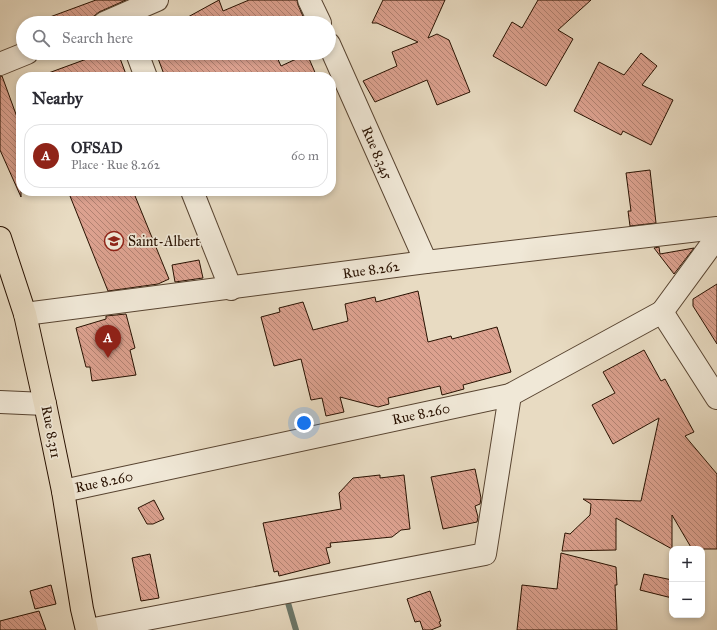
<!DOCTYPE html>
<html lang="en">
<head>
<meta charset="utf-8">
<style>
  body { margin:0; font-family:"IM FELL Great Primer",serif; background:#f2f2f3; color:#2b2b33 }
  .controls { position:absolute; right:12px; bottom:12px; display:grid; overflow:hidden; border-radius:8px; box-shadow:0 2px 6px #0003 }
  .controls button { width:36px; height:36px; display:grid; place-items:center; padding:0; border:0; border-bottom:1px solid #e1e1e2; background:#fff; color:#2b2b33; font:20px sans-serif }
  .you { position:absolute; left:304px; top:423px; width:14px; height:14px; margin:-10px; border:3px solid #fff; border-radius:50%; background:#1a73e8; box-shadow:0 0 0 6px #1a73e833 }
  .badge { display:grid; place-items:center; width:26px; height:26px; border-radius:50%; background:#8f2418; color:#fff; font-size:13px; font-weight:700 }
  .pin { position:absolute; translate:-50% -33px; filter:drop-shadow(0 1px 2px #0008) }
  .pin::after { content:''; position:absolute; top:21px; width:14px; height:12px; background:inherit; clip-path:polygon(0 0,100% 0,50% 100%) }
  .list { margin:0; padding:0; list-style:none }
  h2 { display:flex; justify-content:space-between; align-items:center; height:52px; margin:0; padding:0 16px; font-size:17px }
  h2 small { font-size:13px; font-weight:400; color:#7c7c81 }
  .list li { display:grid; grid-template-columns:26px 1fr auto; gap:12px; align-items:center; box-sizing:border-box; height:64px; margin:0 8px 8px; padding:0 8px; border:1px solid #e1e1e2; border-radius:16px }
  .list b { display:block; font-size:15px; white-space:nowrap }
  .list p { margin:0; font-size:13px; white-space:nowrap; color:#7c7c81 }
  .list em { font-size:13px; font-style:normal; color:#7c7c81 }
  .icon { flex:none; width:22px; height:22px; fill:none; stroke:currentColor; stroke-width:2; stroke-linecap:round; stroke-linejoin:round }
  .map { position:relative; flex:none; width:717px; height:630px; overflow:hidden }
  .search { position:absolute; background:#fff; box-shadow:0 2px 6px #0003; left:16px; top:16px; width:320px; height:44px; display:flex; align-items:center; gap:10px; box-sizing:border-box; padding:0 14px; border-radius:22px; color:#7c7c81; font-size:15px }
  .panel { position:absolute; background:#fff; box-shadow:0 2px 6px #0003; left:16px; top:72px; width:320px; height:124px; border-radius:16px }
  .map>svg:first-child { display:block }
</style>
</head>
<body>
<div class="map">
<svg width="717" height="630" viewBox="0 0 717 630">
  <defs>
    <pattern id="building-back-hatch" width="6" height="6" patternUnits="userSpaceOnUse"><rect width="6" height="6" fill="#dca18f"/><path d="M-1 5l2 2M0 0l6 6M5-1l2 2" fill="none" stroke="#b28272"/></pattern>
  </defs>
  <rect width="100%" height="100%" fill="#e8dbc2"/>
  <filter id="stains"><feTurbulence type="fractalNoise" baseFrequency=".005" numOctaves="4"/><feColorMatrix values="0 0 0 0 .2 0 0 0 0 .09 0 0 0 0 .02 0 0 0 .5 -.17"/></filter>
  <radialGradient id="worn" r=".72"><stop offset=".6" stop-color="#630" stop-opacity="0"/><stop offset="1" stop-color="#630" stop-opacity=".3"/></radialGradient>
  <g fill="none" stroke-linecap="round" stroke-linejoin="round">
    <polyline stroke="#6b7769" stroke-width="6" points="286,596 296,630"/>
  </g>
  <g fill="url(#building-back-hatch)" stroke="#281101">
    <polygon points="96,0 126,0 99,12 94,16 92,23 40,23 39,21"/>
    <polygon points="219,0 223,11 249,0 297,0 298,5 306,23 177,23"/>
    <polygon points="383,0 445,0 428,38 437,34 449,40 470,92 437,105 427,80 375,102 363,81 397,66 392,52 418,42 377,23 372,23"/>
    <polygon points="538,0 591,0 558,30 573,39 546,86 493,56 512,22 522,28"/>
    <polygon points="103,53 118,53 127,77 44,77 43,75"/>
    <polygon points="156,53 275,53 281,66 307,54 317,77 165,77"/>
    <polygon points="641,53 657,66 642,85 673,100 651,145 623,131 621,135 574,111 599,62 624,75"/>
    <polygon points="2,76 21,128 21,197 0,150 0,77"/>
    <polygon points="650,170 656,223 630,226 628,211 631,211 626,173"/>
    <polygon points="68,191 133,191 169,279 158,284 108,291"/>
    <polygon points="659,247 660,254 694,248 674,274 654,248"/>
    <polygon points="199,260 203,278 175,282 172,265"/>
    <polygon points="717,284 717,344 693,306 693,299"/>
    <polygon points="418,291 428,342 451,336 452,339 497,327 511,372 463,385 464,389 442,395 440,386 388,398 389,404 378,407 340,397 344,412 326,416 322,398 311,400 301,359 274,366 261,317 280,312 279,308 303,302 313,330 348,321 345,304 375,297 376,302"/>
    <polygon points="126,314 135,348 130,350 136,375 92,381 90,367 86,367 76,328 106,319 106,316"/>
    <polygon points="644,350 661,381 665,379 694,432 685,436 717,474 717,549 692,549 672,515 672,549 616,518 616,550 562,551 565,533 570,534 590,515 591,504 583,499 641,501 659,418 613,444 592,405 615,393 603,372"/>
    <polygon points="475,469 481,498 480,504 475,506 478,517 477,522 443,529 431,477"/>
    <polygon points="380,475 380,478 404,475 410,529 401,530 392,537 330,543 331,547 326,548 330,563 279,576 278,571 274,572 263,523 341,509 339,493 353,478"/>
    <polygon points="154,500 164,519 153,524 147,524 138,508"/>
    <polygon points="561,553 616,567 617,585 615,585 617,630 517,630 522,585 557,589"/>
    <polygon points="150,554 159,598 141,601 132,558"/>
    <polygon points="644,574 672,580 672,598 640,590"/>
    <polygon points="51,585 56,604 35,609 30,591"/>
    <polygon points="430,591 441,621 439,622 441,626 431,630 423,630 420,621 415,622 407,599"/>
    <polygon points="39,611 46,630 0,630 0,621"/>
  </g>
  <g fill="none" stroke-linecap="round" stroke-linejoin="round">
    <g stroke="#584431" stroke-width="24">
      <g id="minor">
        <polyline points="309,0 320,23"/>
        <polyline points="104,23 157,0"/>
        <polyline points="329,44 426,262"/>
        <polyline points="137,53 146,77"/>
        <polyline points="0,64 27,53"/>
        <polyline points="192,191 231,289"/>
        <polyline points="662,312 717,237"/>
        <polyline points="25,314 426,262 717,228"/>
        <polyline points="0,402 45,404"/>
        <polyline points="63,491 510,395 662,312 717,398"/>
        <polyline points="89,630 485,554 510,395"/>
      </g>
    </g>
    <g stroke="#281101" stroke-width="24">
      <polyline id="major" points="0,238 25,314 45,404 63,491 82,609 87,630"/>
    </g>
    <use href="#minor" stroke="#f0e8d7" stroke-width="22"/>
    <use href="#major" stroke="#e8dbc2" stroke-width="22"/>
  </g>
  <defs>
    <g id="school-ring" transform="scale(1)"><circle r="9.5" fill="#f0e8d7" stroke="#8f2418" stroke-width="1.5"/><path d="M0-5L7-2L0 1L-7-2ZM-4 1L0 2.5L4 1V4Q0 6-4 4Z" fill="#8f2418"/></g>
  </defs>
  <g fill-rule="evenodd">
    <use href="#school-ring" x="114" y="241"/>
  </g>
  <g text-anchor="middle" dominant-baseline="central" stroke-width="3.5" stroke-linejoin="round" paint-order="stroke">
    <g font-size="14" fill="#281101" stroke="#f0e8d7">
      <text transform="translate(377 153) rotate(66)">Rue 8.345</text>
      <text transform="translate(371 270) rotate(-8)">Rue 8.262</text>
      <text transform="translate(421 414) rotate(-12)">Rue 8.260</text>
      <text transform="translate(51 432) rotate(79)">Rue 8.311</text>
      <text transform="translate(104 482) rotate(-12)">Rue 8.260</text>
    </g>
    <g font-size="14" fill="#281101" stroke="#f0e8d7" text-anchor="start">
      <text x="128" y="241">Saint-Albert</text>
    </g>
  </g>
  <rect width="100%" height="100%" filter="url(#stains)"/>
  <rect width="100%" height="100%" fill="url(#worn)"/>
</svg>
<div class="controls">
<button>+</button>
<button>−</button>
</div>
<div class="you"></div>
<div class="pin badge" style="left:108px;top:358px">A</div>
<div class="search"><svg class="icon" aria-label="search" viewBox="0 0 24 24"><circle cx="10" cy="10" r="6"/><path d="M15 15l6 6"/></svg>Search here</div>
<section class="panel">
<h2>Nearby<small></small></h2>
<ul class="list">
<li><span class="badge">A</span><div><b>OFSAD</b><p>Place · Rue 8.262</p></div><em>60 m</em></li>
</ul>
</section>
</div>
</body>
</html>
